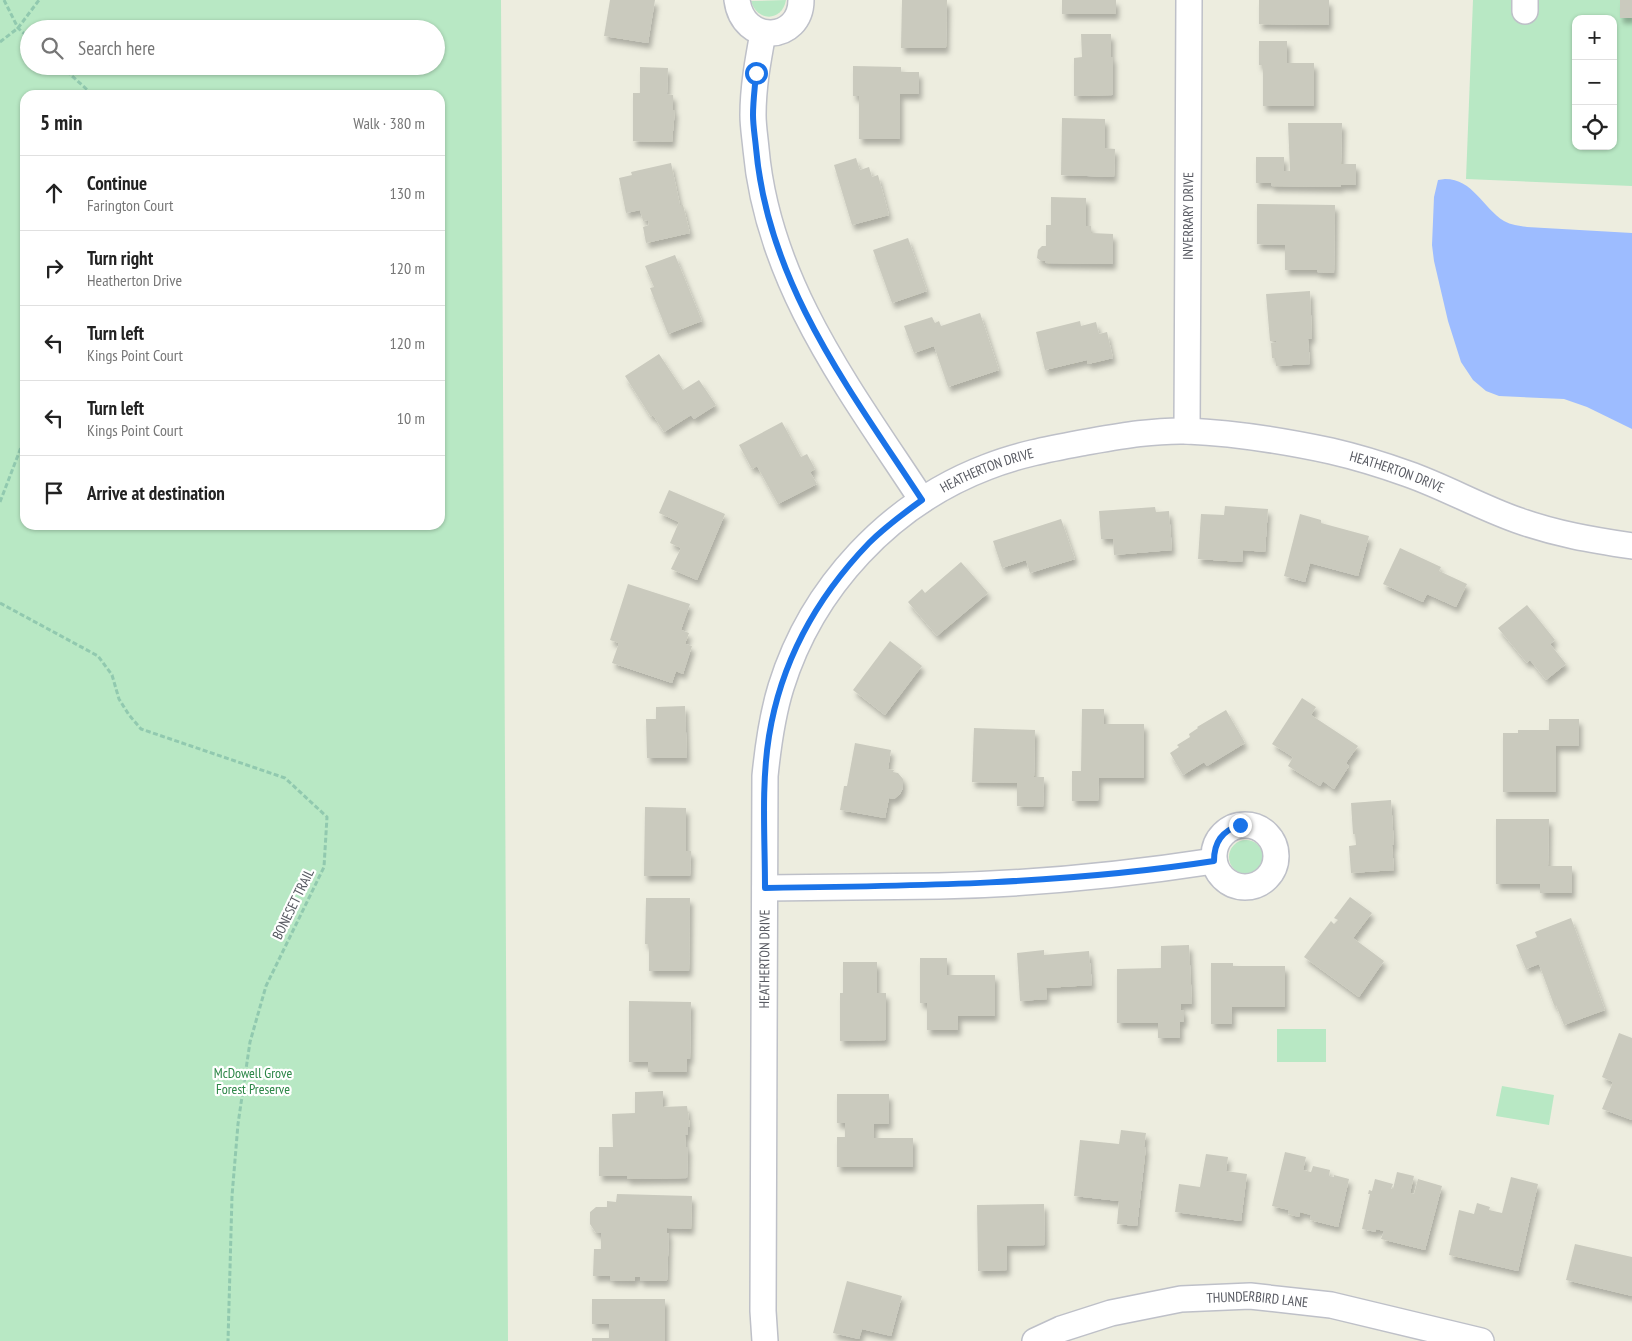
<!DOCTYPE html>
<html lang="en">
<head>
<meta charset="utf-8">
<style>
  body { margin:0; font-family:"PT Sans Narrow",sans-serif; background:#f6f6f6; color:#222 }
  .controls { position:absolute; right:15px; top:15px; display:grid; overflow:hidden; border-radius:10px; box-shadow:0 1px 4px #0004 }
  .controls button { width:45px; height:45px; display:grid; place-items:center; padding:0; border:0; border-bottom:1px solid #e0e0e0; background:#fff; color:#222; font:25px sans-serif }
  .stop { position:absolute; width:15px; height:15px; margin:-11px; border:4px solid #1a73e8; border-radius:50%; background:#fff }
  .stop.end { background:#1a73e8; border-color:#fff; box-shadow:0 1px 5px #0008 }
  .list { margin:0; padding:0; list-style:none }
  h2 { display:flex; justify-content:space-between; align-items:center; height:65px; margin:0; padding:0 20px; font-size:21px }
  h2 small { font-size:16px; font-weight:400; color:#767676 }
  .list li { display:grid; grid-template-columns:32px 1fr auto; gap:15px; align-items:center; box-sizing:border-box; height:75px; padding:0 20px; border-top:1px solid #e0e0e0 }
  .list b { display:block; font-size:19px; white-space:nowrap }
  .list p { margin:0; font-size:16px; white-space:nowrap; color:#767676 }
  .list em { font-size:16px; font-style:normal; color:#767676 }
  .icon { flex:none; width:28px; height:28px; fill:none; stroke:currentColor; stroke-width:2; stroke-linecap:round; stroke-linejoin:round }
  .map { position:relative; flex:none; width:1632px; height:1341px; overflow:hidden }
  .search { position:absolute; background:#fff; box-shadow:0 1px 4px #0004; left:20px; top:20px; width:425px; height:55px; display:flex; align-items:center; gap:12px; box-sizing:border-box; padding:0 18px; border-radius:28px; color:#767676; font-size:19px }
  .panel { position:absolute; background:#fff; box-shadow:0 1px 4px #0004; left:20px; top:90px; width:425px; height:440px; border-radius:15px }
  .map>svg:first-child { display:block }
</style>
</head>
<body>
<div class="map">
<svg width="1632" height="1341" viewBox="0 0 1632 1341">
  <defs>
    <filter id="shadow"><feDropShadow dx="3" dy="5.5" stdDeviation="2.5" flood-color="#0004"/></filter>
  </defs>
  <rect width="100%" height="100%" fill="#ededdf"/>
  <g fill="#b8e8c4" fill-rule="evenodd">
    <path d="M0,0h501l7,1341h-508zM29,29h407v37h-407zM25,95h415v430h-415z"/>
    <path d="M786,0c-4,22 -29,22 -35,1z"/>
    <path d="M1473,0h159v186l-166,-7zM1576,19h37v127h-37z"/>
    <circle cx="1246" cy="857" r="17"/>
    <rect x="1277" y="1029" width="49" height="33"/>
    <polygon points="1502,1086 1554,1095 1549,1125 1496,1116"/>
  </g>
  <path fill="#9dbcff" d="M1445,179c28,0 38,29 59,42 7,4 16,5 23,6l105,6v196l-45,-22 -23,-8 -65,-3 -13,-5 -13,-11 -12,-18 -13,-41 -14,-60 -2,-16 2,-48 4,-17z"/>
  <g fill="#cacabe" filter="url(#shadow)">
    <polygon points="610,0 655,0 648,43 604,36"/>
    <polygon points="902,0 947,0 946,48 901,48"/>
    <rect x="1062" y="0" width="54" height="14"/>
    <polygon points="1259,0 1329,0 1329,25 1259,24"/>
    <rect x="1620" y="0" width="12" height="18"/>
    <polygon points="1081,34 1111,34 1111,57 1113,57 1113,95 1074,96 1074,58 1082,57"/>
    <polygon points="1259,41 1287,41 1287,63 1314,63 1314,106 1263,106 1263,65 1259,65"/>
    <polygon points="853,66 901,67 901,72 919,72 919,94 900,94 900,139 859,139 859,96 853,96"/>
    <polygon points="640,67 668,68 667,94 673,95 673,110 675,110 672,142 633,141 633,93 640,93"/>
    <polygon points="1062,118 1105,119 1105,148 1115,149 1114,177 1061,175"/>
    <polygon points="1288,123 1342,123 1341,164 1356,164 1356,185 1341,185 1340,187 1271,186 1271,183 1256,183 1256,157 1284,157 1284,171 1290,171"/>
    <polygon points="856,158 860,170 869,167 872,177 878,175 889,215 852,225 834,165"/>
    <polygon points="671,163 680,205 683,205 690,233 646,243 643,227 649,225 648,220 643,221 640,210 626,213 619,178 632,175 631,172"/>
    <polygon points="1051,197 1086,198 1086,226 1091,226 1091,233 1113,234 1113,264 1045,263 1045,261 1041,261 1037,258 1038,250 1042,246 1046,246 1046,225 1051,225"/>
    <polygon points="1257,204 1335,205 1334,273 1317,272 1317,270 1285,270 1285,245 1257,244"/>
    <polygon points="908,238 927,291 892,303 873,250"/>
    <polygon points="675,255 702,321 668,334 650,288 654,287 645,266"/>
    <polygon points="1310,291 1312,338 1308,339 1310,364 1276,366 1276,358 1272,358 1271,343 1276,342 1276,341 1270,341 1266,294"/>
    <polygon points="980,313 999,370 948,387 934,346 914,353 904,326 932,317 935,323 939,321 941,326"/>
    <polygon points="1080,321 1081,326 1096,322 1099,334 1107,332 1113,358 1088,364 1087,360 1045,370 1036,332"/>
    <polygon points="659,354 683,390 699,380 716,405 694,419 691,415 664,432 653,415 651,417 625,376"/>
    <polygon points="782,422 801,457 807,454 815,469 810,472 817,484 778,504 757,466 752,469 739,445"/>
    <polygon points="669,490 725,514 697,580 671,569 681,548 670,543 679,522 659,513"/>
    <polygon points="1225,506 1268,509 1265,552 1243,550 1242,562 1198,559 1201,514 1224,515"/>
    <polygon points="1155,507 1156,512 1169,511 1172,550 1114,555 1113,539 1101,539 1099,511"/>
    <polygon points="1300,514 1321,520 1321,523 1369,536 1358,576 1310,563 1305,582 1284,576"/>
    <polygon points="1061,519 1075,559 1030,573 1026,560 1002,568 993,541"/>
    <polygon points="1400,548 1441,567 1439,571 1467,584 1456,607 1427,594 1423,602 1383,584"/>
    <polygon points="961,562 988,593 937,636 908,602 922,589 925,593"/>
    <polygon points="628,584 690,604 681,630 689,633 685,644 692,646 683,674 676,671 672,683 612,663 619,643 610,640"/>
    <polygon points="1527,605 1555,640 1550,644 1566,664 1546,680 1530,660 1527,663 1498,628"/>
    <polygon points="890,641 922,666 885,715 853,690"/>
    <polygon points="1302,698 1316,707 1311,715 1358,746 1346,763 1349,766 1334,789 1323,781 1320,786 1288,766 1293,757 1272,744"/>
    <polygon points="685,706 687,758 647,758 646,719 656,719 656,707"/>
    <polygon points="1082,709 1104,709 1104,724 1144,724 1144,778 1099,778 1098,801 1072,801 1072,771 1081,771"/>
    <polygon points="1226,710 1245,743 1207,766 1204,762 1183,775 1170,753 1179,747 1177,745 1190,737 1189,734 1198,728 1197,727"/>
    <polygon points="1549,719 1579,719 1579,746 1556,746 1556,792 1503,792 1503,733 1518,733 1518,730 1549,730"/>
    <polygon points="974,728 1035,730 1034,777 1044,777 1043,807 1017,806 1017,783 972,782"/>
    <polygon points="855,743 891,750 888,769 894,770 893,772 898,773 903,779 903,788 900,794 894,799 889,798 885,818 840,810 844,786 847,786"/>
    <polygon points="1391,800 1394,845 1392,845 1394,870 1351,873 1349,846 1356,845 1355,834 1353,834 1351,803"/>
    <polygon points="645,807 686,808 686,851 691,851 690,876 644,876"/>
    <polygon points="1496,819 1549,819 1548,866 1572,866 1572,893 1540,893 1540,884 1496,884"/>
    <polygon points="1350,897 1372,913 1353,938 1384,961 1359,997 1304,957 1331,921 1334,924 1338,920 1334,918"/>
    <polygon points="646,898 690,898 689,971 649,971 649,944 645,944"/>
    <polygon points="1571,918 1605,1010 1564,1025 1556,1005 1554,1005 1539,964 1526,969 1516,945 1537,937 1535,932"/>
    <polygon points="1189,945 1192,1004 1181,1004 1181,1010 1184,1010 1184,1022 1180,1022 1180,1038 1158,1038 1158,1023 1117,1023 1117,969 1161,968 1161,946"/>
    <polygon points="1044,950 1044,955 1089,951 1092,985 1046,988 1047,999 1020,1001 1017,953"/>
    <polygon points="920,958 947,958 947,975 995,975 995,1016 958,1016 958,1030 927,1030 927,1003 920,1003"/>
    <polygon points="843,962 877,962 877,993 886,993 886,1040 840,1041 840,993 843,993"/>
    <polygon points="1211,963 1233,963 1233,966 1285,966 1285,1007 1232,1007 1232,1024 1211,1024"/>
    <polygon points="629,1001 691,1002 690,1059 687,1059 687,1072 648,1072 648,1062 629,1062"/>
    <polygon points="1619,1033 1632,1038 1632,1120 1602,1109 1613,1082 1602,1077"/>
    <polygon points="663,1091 663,1107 687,1106 690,1127 688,1127 688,1135 685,1135 686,1147 688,1147 687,1178 627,1179 627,1176 599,1176 599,1147 613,1147 612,1114 635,1113 635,1092"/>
    <polygon points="837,1094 889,1094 889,1124 874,1124 874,1138 913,1138 913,1167 837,1167 837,1137 845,1137 845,1123 837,1123"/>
    <polygon points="1121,1130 1146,1133 1144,1147 1146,1147 1137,1226 1117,1224 1119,1201 1074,1196 1080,1140 1119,1144"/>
    <polygon points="1285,1152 1306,1157 1303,1170 1311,1172 1313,1166 1330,1170 1329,1176 1334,1177 1334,1175 1349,1179 1338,1227 1310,1220 1311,1215 1300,1212 1299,1217 1288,1214 1289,1210 1272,1206"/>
    <polygon points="1206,1154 1228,1157 1226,1171 1247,1174 1241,1221 1175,1212 1179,1184 1200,1187"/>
    <polygon points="1397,1172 1414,1176 1410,1193 1414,1194 1418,1179 1442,1186 1425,1250 1381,1239 1384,1231 1376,1229 1376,1232 1362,1229 1370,1194 1368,1194 1369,1190 1372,1191 1375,1179 1393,1184 1391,1189 1393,1189"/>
    <polygon points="1511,1177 1538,1184 1518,1271 1449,1255 1459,1210 1474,1214 1477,1203 1490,1207 1489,1210 1502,1213"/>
    <polygon points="617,1194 692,1196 691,1229 667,1228 667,1233 669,1233 667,1281 640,1281 640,1277 635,1277 635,1281 610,1280 610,1276 593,1276 594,1249 601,1249 601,1233 596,1233 590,1224 590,1212 596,1207 607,1207 607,1201 616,1202"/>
    <polygon points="1044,1204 1045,1245 1007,1246 1007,1270 978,1271 977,1205"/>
    <polygon points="1575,1244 1632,1257 1632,1296 1566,1280"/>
    <polygon points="847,1281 902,1296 891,1336 862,1329 859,1339 833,1333"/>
    <polygon points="592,1299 665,1299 665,1341 592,1341 592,1338 609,1338 609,1324 592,1324"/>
  </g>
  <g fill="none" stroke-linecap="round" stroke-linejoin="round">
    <g stroke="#bec0c8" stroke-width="28">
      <g id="minor">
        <path d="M737,0c6,46 64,42 64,0"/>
        <polyline points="1525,11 1525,0"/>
        <path d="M763,33c-5,27 -10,54 -10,82 0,11 2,23 3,34 12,135 94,241 166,351"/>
        <path id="s1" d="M1187,431l2,-431"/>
        <circle cx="1245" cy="856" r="31"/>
        <path d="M765,888c58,-1 116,-1 174,-2 92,-2 184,-11 275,-25"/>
        <path id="s2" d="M765,1341l-2,-30 2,-535c3,-30 7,-60 16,-89 31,-100 109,-183 206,-220 30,-12 62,-18 94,-24 35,-6 71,-13 106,-12 48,2 97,10 144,20 26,6 52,14 77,23 37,13 72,33 109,46 39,14 75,20 115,26"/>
        <path id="s3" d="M1035,1341l26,-12 50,-16 70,-14 69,-3 81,9 150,36"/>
      </g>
    </g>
    <g stroke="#91c9af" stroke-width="3" stroke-dasharray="5 2.5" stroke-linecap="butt">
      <polyline points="4,0 18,28 29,38"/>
      <polyline points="0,42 18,28 39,0"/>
      <polyline points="61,66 93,95"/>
      <polyline points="0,502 25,437"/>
      <polyline points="0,603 98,656 112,675 119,699 129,715 141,729 285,778 327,817 324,867 266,986 250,1042 238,1124 232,1196 228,1341"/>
    </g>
    <use href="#minor" stroke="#fff" stroke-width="25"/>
  </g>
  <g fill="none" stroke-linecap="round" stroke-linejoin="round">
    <path stroke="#1a73e8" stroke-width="6" d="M756,73c-1,14 -3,28 -3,42 0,11 2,22 3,33 12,136 94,242 166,352 -18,13 -37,27 -53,43 -52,54 -88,119 -100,193 -8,50 -4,102 -4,152 150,-2 300,-4 449,-27 0,-19 8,-30 26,-36"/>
  </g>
  <g text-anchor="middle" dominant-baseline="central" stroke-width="4.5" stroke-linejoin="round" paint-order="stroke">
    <g font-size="14" fill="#585a62" stroke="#fff">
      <text stroke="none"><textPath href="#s1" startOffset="215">INVERRARY DRIVE</textPath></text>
      <text stroke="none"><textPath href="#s2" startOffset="966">HEATHERTON DRIVE</textPath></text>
      <text stroke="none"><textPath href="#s2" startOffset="1386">HEATHERTON DRIVE</textPath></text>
      <text transform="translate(293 904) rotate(-64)">BONESET TRAIL</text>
      <text stroke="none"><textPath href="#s2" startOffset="382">HEATHERTON DRIVE</textPath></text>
      <text stroke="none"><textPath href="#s3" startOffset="229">THUNDERBIRD LANE</textPath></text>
    </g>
    <g font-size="14" fill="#2c8647" stroke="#fff">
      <text x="253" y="1073">McDowell Grove<tspan x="253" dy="16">Forest Preserve</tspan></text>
    </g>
  </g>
</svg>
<div class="controls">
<button>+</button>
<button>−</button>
<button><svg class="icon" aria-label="locate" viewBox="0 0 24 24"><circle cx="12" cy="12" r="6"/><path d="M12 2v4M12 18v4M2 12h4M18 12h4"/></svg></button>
</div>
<div class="stop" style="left:756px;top:73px"></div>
<div class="stop end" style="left:1240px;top:825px"></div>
<div class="search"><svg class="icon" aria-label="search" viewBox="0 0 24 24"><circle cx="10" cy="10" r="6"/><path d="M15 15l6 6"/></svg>Search here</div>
<section class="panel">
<h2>5 min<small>Walk · 380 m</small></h2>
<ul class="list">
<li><svg class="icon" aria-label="ahead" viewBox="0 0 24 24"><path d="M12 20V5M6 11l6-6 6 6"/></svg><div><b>Continue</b><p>Farington Court</p></div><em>130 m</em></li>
<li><svg class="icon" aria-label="right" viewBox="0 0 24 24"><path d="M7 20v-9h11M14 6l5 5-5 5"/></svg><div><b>Turn right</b><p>Heatherton Drive</p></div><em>120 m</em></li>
<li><svg class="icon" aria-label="left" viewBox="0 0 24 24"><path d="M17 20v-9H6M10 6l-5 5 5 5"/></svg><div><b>Turn left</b><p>Kings Point Court</p></div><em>120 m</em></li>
<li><svg class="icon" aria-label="left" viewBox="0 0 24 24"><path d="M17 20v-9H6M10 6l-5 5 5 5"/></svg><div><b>Turn left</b><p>Kings Point Court</p></div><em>10 m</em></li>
<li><svg class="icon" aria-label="arrive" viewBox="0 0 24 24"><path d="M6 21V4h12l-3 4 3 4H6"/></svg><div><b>Arrive at destination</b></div></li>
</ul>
</section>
</div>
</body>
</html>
